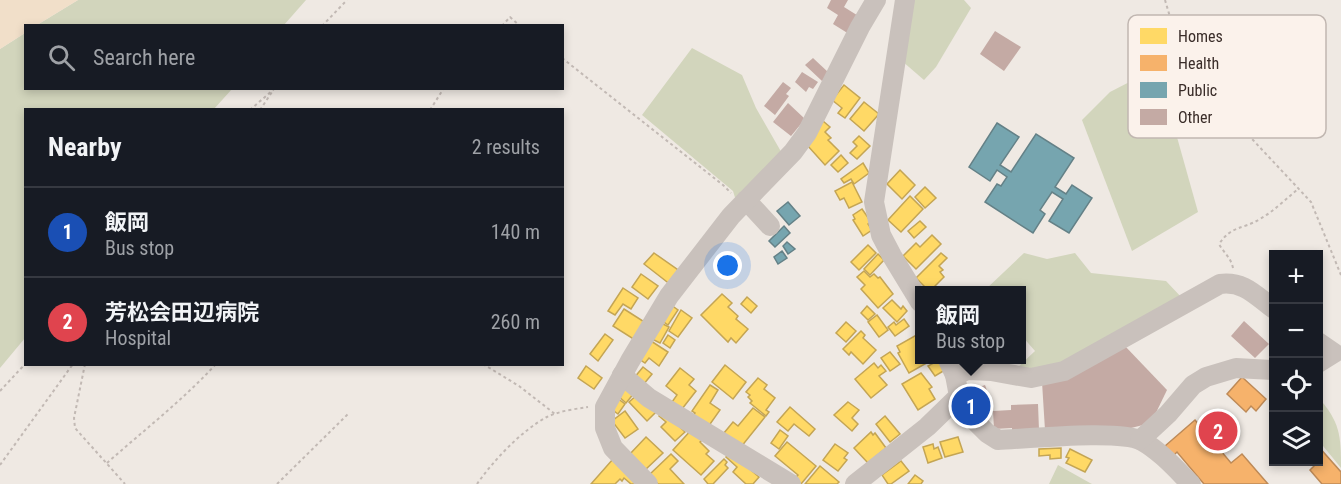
<!DOCTYPE html>
<html lang="en">
<head>
<meta charset="utf-8">
<style>
  body { margin:0; font-family:"Roboto Condensed","Noto Sans JP",sans-serif; background:#20242c; color:#f1f3f6 }
  .controls { position:absolute; right:18px; bottom:18px; display:grid; overflow:hidden; border-radius:0px; box-shadow:0 3px 9px #0003 }
  .controls button { width:54px; height:54px; display:grid; place-items:center; padding:0; border:0; border-bottom:2px solid #363941; background:#171b24; color:#f1f3f6; font:30px sans-serif }
  .you { position:absolute; left:728px; top:266px; width:21px; height:21px; margin:-15px; border:4px solid #fff; border-radius:50%; background:#1a73e8; box-shadow:0 0 0 9px #1a73e833 }
  .badge { display:grid; place-items:center; width:39px; height:39px; border-radius:50%; background:#796f6a; color:#fff; font-size:20px; font-weight:700 }
  .pin { position:absolute; translate:-50% -50%; border:3px solid #fff; box-shadow:0 2px 6px #0006 }
  .popup { position:absolute; left:915px; top:286px; width:111px; height:78px; box-sizing:border-box; display:grid; place-content:center; border-radius:0px; background:#171b24; filter:drop-shadow(0 2px 4px #0005); font-size:20px; white-space:nowrap; color:#9ea1a6 }
  .popup b { font-size:22px; color:#f1f3f6 }
  .popup::after { content:''; position:absolute; left:50%; top:100%; margin-left:-12px; border:12px solid transparent; border-top-color:#171b24 }
  .list { margin:0; padding:0; list-style:none }
  h2 { display:flex; justify-content:space-between; align-items:center; height:78px; margin:0; padding:0 24px; font-size:26px }
  h2 small { font-size:20px; font-weight:400; color:#9ea1a6 }
  .list li { display:grid; grid-template-columns:39px 1fr auto; gap:18px; align-items:center; box-sizing:border-box; height:90px; padding:0 24px; border-top:2px solid #363941 }
  .list b { display:block; font-size:22px; white-space:nowrap }
  .list p { margin:0; font-size:20px; white-space:nowrap; color:#9ea1a6 }
  .list em { font-size:20px; font-style:normal; color:#9ea1a6 }
  .icon { flex:none; width:33px; height:33px; fill:none; stroke:currentColor; stroke-width:2; stroke-linecap:round; stroke-linejoin:round }
  .map { position:relative; flex:none; width:1341px; height:484px; overflow:hidden }
  .search { position:absolute; background:#171b24; box-shadow:0 3px 9px #0003; left:24px; top:24px; width:540px; height:66px; display:flex; align-items:center; gap:15px; box-sizing:border-box; padding:0 21px; border-radius:0px; color:#9ea1a6; font-size:22px }
  .panel { position:absolute; background:#171b24; box-shadow:0 3px 9px #0003; left:24px; top:108px; width:540px; height:258px; border-radius:0px }
  .map>svg:first-child { display:block }
</style>
</head>
<body>
<div class="map">
<svg width="1341" height="484" viewBox="0 0 1341 484">
  <rect width="100%" height="100%" fill="#efe9e3"/>
  <g fill="#d2d5bc">
    <polygon points="78,0 306,0 284,25 37,25"/>
    <polygon points="911,0 964,0 971,8 936,67 924,80 902,61"/>
    <polygon points="25,33 26,88 232,89 214,109 26,110 25,338 0,368 0,49"/>
    <polygon points="692,48 742,75 756,108 783,155 737,204 733,191 642,115"/>
    <polygon points="1143,75 1175,130 1198,212 1132,251 1082,120 1110,92"/>
    <polygon points="1024,253 1047,259 1075,253 1091,273 1166,281 1183,299 1048,371 1015,370 1035,351 1022,336 1022,290 985,290"/>
    <path d="M1318,397c22,25 23,38 23,71l-22,-27z"/>
    <polygon points="1058,465 1090,483 1092,484 1049,484"/>
  </g>
  <polygon fill="#f1dfc9" points="0,0 78,0 37,25 26,26 25,33 0,49"/>
  <g fill="#ffd966" stroke="#c4a554" stroke-width="1.5">
    <polygon points="844,85 860,98 845,118 838,113 842,108 832,100"/>
    <polygon points="864,102 879,114 864,131 850,119"/>
    <polygon points="823,121 830,127 825,132 831,138 828,140 839,151 825,165 807,145"/>
    <polygon points="859,136 870,146 857,159 850,153 857,146 853,142"/>
    <polygon points="841,155 848,163 838,172 831,165"/>
    <polygon points="863,163 869,173 854,184 851,179 844,183 841,179"/>
    <polygon points="900,170 915,185 902,199 887,184"/>
    <polygon points="852,182 862,202 849,208 844,198 840,200 835,191"/>
    <polygon points="925,187 936,198 925,208 915,197"/>
    <polygon points="910,196 923,209 901,232 888,220"/>
    <polygon points="862,209 869,219 871,222 868,224 872,230 863,236 853,220 855,219 853,215"/>
    <polygon points="920,221 926,227 914,238 908,231"/>
    <polygon points="932,235 941,244 916,269 903,256 916,243 920,247"/>
    <polygon points="868,245 876,253 859,270 851,262"/>
    <polygon points="654,253 681,272 671,285 644,264"/>
    <polygon points="941,253 947,258 939,266 943,270 940,272 944,277 931,290 928,290 916,278"/>
    <polygon points="878,254 884,260 870,275 864,269"/>
    <polygon points="864,271 870,277 874,274 878,278 880,277 893,294 878,308 861,289 865,285 857,277"/>
    <polygon points="641,274 658,286 648,299 632,287"/>
    <polygon points="623,288 638,298 631,309 623,304 615,315 608,311"/>
    <polygon points="722,294 732,303 728,307 738,316 736,319 748,329 736,343 731,338 728,342 701,315"/>
    <polygon points="747,297 757,306 751,313 741,304"/>
    <polygon points="892,300 901,309 903,306 907,311 897,322 883,308"/>
    <polygon points="671,305 678,310 668,325 661,320"/>
    <polygon points="867,306 875,314 868,320 861,313"/>
    <polygon points="624,309 646,323 635,340 613,326"/>
    <polygon points="681,310 692,318 678,337 669,331"/>
    <polygon points="877,315 888,330 879,337 868,322"/>
    <polygon points="904,319 909,326 895,336 888,327 894,322 896,325"/>
    <polygon points="659,322 669,327 660,343 650,338"/>
    <polygon points="846,322 856,331 846,342 836,333"/>
    <polygon points="861,331 865,335 863,338 876,350 863,364 851,352 849,355 843,349"/>
    <polygon points="920,333 920,360 932,360 909,373 898,353 900,352 897,346"/>
    <polygon points="605,334 613,340 598,361 590,354"/>
    <polygon points="668,335 675,340 670,348 663,343"/>
    <polygon points="651,341 668,352 659,366 649,358 645,363 639,359"/>
    <polygon points="890,352 900,364 890,371 881,358"/>
    <polygon points="939,360 945,370 935,376 928,366"/>
    <polygon points="874,363 878,368 881,365 886,371 879,376 887,385 871,398 855,379"/>
    <polygon points="725,365 746,382 733,399 712,382"/>
    <polygon points="586,366 602,378 594,389 578,378"/>
    <polygon points="643,367 652,374 643,385 634,378"/>
    <polygon points="680,368 694,379 689,385 696,391 682,409 672,402 677,395 666,386"/>
    <polygon points="921,373 932,387 929,389 935,399 918,410 902,384"/>
    <polygon points="758,378 767,385 764,389 775,398 766,410 769,412 766,416 750,403 752,401 748,397 750,395 746,392"/>
    <polygon points="626,384 635,392 626,403 617,395"/>
    <polygon points="710,385 718,390 710,403 720,410 708,427 693,416 695,413 692,411"/>
    <polygon points="637,395 657,411 647,421 629,402"/>
    <polygon points="617,398 625,404 618,414 610,408"/>
    <polygon points="848,402 859,410 852,418 858,424 852,431 834,415"/>
    <polygon points="790,407 815,429 809,436 794,424 788,431 777,422"/>
    <polygon points="753,408 765,417 741,447 724,433 733,422 738,426"/>
    <polygon points="625,411 638,429 625,438 612,421"/>
    <polygon points="664,411 685,432 675,441 661,427 666,422 659,416"/>
    <polygon points="885,416 900,434 890,442 876,424"/>
    <polygon points="693,428 704,438 700,442 709,451 706,454 714,461 701,475 673,450"/>
    <polygon points="780,430 788,436 779,449 771,443"/>
    <polygon points="871,432 873,435 875,433 886,448 868,463 854,448"/>
    <polygon points="646,437 663,453 645,470 629,455"/>
    <polygon points="958,437 963,452 945,457 940,442"/>
    <polygon points="787,442 816,466 801,484 795,478 798,475 775,456"/>
    <polygon points="835,444 848,453 844,458 847,460 838,471 823,460"/>
    <polygon points="933,444 934,449 938,447 942,458 928,463 923,447"/>
    <polygon points="1061,448 1061,458 1050,459 1050,455 1039,456 1039,449"/>
    <polygon points="1070,449 1092,460 1085,472 1066,463 1069,458 1066,457"/>
    <polygon points="731,453 759,477 753,484 746,484 733,472 737,467 726,457"/>
    <polygon points="671,454 678,461 670,469 684,484 658,484 649,475"/>
    <polygon points="613,459 641,484 631,484 624,478 622,481 620,479 615,484 591,484"/>
    <polygon points="724,459 727,462 725,465 728,468 713,484 708,484 704,479"/>
    <polygon points="901,461 909,471 891,484 888,484 882,475"/>
    <polygon points="820,466 839,482 837,484 805,484"/>
    <polygon points="915,475 923,481 921,484 908,484"/>
  </g>
  <g fill="#f6b26b" stroke="#be8a57" stroke-width="1.5">
    <polygon points="1242,377 1266,399 1256,411 1251,406 1246,412 1227,394"/>
    <polygon points="1195,420 1231,463 1242,454 1268,484 1204,484 1177,452 1173,456 1165,446"/>
    <polygon points="1318,446 1341,472 1341,484 1322,484 1310,470 1314,466 1309,462 1318,462"/>
  </g>
  <g fill="#76a5af" stroke="#648187" stroke-width="1.5">
    <polygon points="997,123 1019,137 1000,165 1011,172 1036,134 1074,158 1055,187 1066,194 1072,185 1092,198 1069,233 1049,221 1063,199 1052,192 1040,210 1045,214 1033,233 985,202 997,184 1001,186 1007,177 997,170 990,181 969,167"/>
    <polygon points="788,202 800,216 789,225 777,211"/>
    <polygon points="784,226 790,233 775,247 769,241"/>
    <polygon points="787,242 795,249 788,254 783,246"/>
    <polygon points="782,251 787,258 778,264 774,257"/>
  </g>
  <g fill="#c4aaa4">
    <polygon points="831,0 848,0 844,7 860,17 849,34 833,24 838,15 827,8"/>
    <polygon points="995,31 1021,47 1004,71 980,54"/>
    <polygon points="813,58 829,73 822,81 805,65"/>
    <polygon points="802,72 818,82 813,89 809,87 806,92 795,82"/>
    <polygon points="783,82 791,88 786,94 789,96 775,115 764,106"/>
    <polygon points="788,103 805,119 791,136 773,122"/>
    <polygon points="1244,321 1269,344 1255,358 1231,336"/>
    <polygon points="1124,345 1167,390 1151,423 1127,429 1045,430 1042,382"/>
    <polygon points="985,385 992,404 977,409 971,390"/>
    <polygon points="1038,404 1039,430 1012,431 1012,428 994,429 993,411 1011,410 1011,405"/>
  </g>
  <g fill="none" stroke-linecap="round" stroke-linejoin="round">
    <g stroke="#c2b9b4" stroke-width="2" stroke-dasharray="3 3" stroke-linecap="butt">
      <polyline points="1165,0 1181,54 1194,77 1311,202 1341,275"/>
      <polyline points="322,26 347,0"/>
      <polyline points="502,26 510,17 520,26"/>
      <polyline points="562,58 723,185 731,193"/>
      <polyline points="250,110 274,89"/>
      <polyline points="260,110 272,92"/>
      <polyline points="430,110 444,88"/>
      <path d="M1233,268c-2,-10 -9,-15 -14,-24 13,-19 23,-14 41,-25 14,-8 26,-20 38,-30"/>
      <polyline points="85,364 74,418 75,428 125,484"/>
      <polyline points="483,364 519,386 555,414"/>
      <polyline points="0,391 26,363"/>
      <path d="M107,463c36,-32 76,-63 109,-99"/>
      <polyline points="0,465 73,364"/>
      <polyline points="277,484 348,414"/>
      <path d="M477,484c16,-23 45,-54 70,-67 12,-6 28,-8 41,-10"/>
    </g>
    <g stroke="#c9c1bc" stroke-width="20">
      <polyline points="905,0 874,202 881,235 892,256 920,302"/>
      <polyline points="746,200 770,226"/>
      <polyline points="1318,342 1334,353 1318,363"/>
      <path d="M948,360l7,15 6,32 26,26 11,7c28,-1 123,-11 144,1 18,10 34,28 49,43"/>
      <polyline points="622,375 649,398 791,484"/>
      <path d="M955,375l13,-5 23,1 40,7 33,-7 156,-87c24,-3 35,11 54,25"/>
      <polyline points="1140,440 1168,414 1193,385 1206,377 1236,368 1274,370"/>
      <polyline points="648,484 613,448 605,428 605,407 630,361 669,296 731,216 793,152 807,133 860,27 876,0"/>
      <polyline points="855,484 927,427 958,397"/>
    </g>
  </g>
  <rect x="1128" y="15" width="198" height="123" rx="9" fill="#fbf2eb" stroke="#c1b7b1" stroke-width="1.5"/>
  <rect x="1140" y="28" width="27" height="16" fill="#ffd966"/>
  <rect x="1140" y="55" width="27" height="16" fill="#f6b26b"/>
  <rect x="1140" y="82" width="27" height="16" fill="#76a5af"/>
  <rect x="1140" y="109" width="27" height="16" fill="#c4aaa4"/>
  <g font-size="16" fill="#3a2d29">
    <text x="1178" y="42">Homes</text>
    <text x="1178" y="69">Health</text>
    <text x="1178" y="96">Public</text>
    <text x="1178" y="123">Other</text>
  </g>
</svg>
<div class="controls">
<button>+</button>
<button>−</button>
<button><svg class="icon" aria-label="locate" viewBox="0 0 24 24"><circle cx="12" cy="12" r="6"/><path d="M12 2v4M12 18v4M2 12h4M18 12h4"/></svg></button>
<button><svg class="icon" aria-label="layers" viewBox="0 0 24 24"><path d="M12 4l9 5-9 5-9-5zM3 14l9 5 9-5"/></svg></button>
</div>
<div class="you"></div>
<div class="pin badge" style="left:971px;top:406px;background:#1a4fb4">1</div>
<div class="popup"><b>飯岡</b>Bus stop</div>
<div class="pin badge" style="left:1218px;top:431px;background:#e0444e">2</div>
<div class="search"><svg class="icon" aria-label="search" viewBox="0 0 24 24"><circle cx="10" cy="10" r="6"/><path d="M15 15l6 6"/></svg>Search here</div>
<section class="panel">
<h2>Nearby<small>2 results</small></h2>
<ul class="list">
<li><span class="badge" style="background:#1a4fb4">1</span><div><b>飯岡</b><p>Bus stop</p></div><em>140 m</em></li>
<li><span class="badge" style="background:#e0444e">2</span><div><b>芳松会田辺病院</b><p>Hospital</p></div><em>260 m</em></li>
</ul>
</section>
</div>
</body>
</html>
